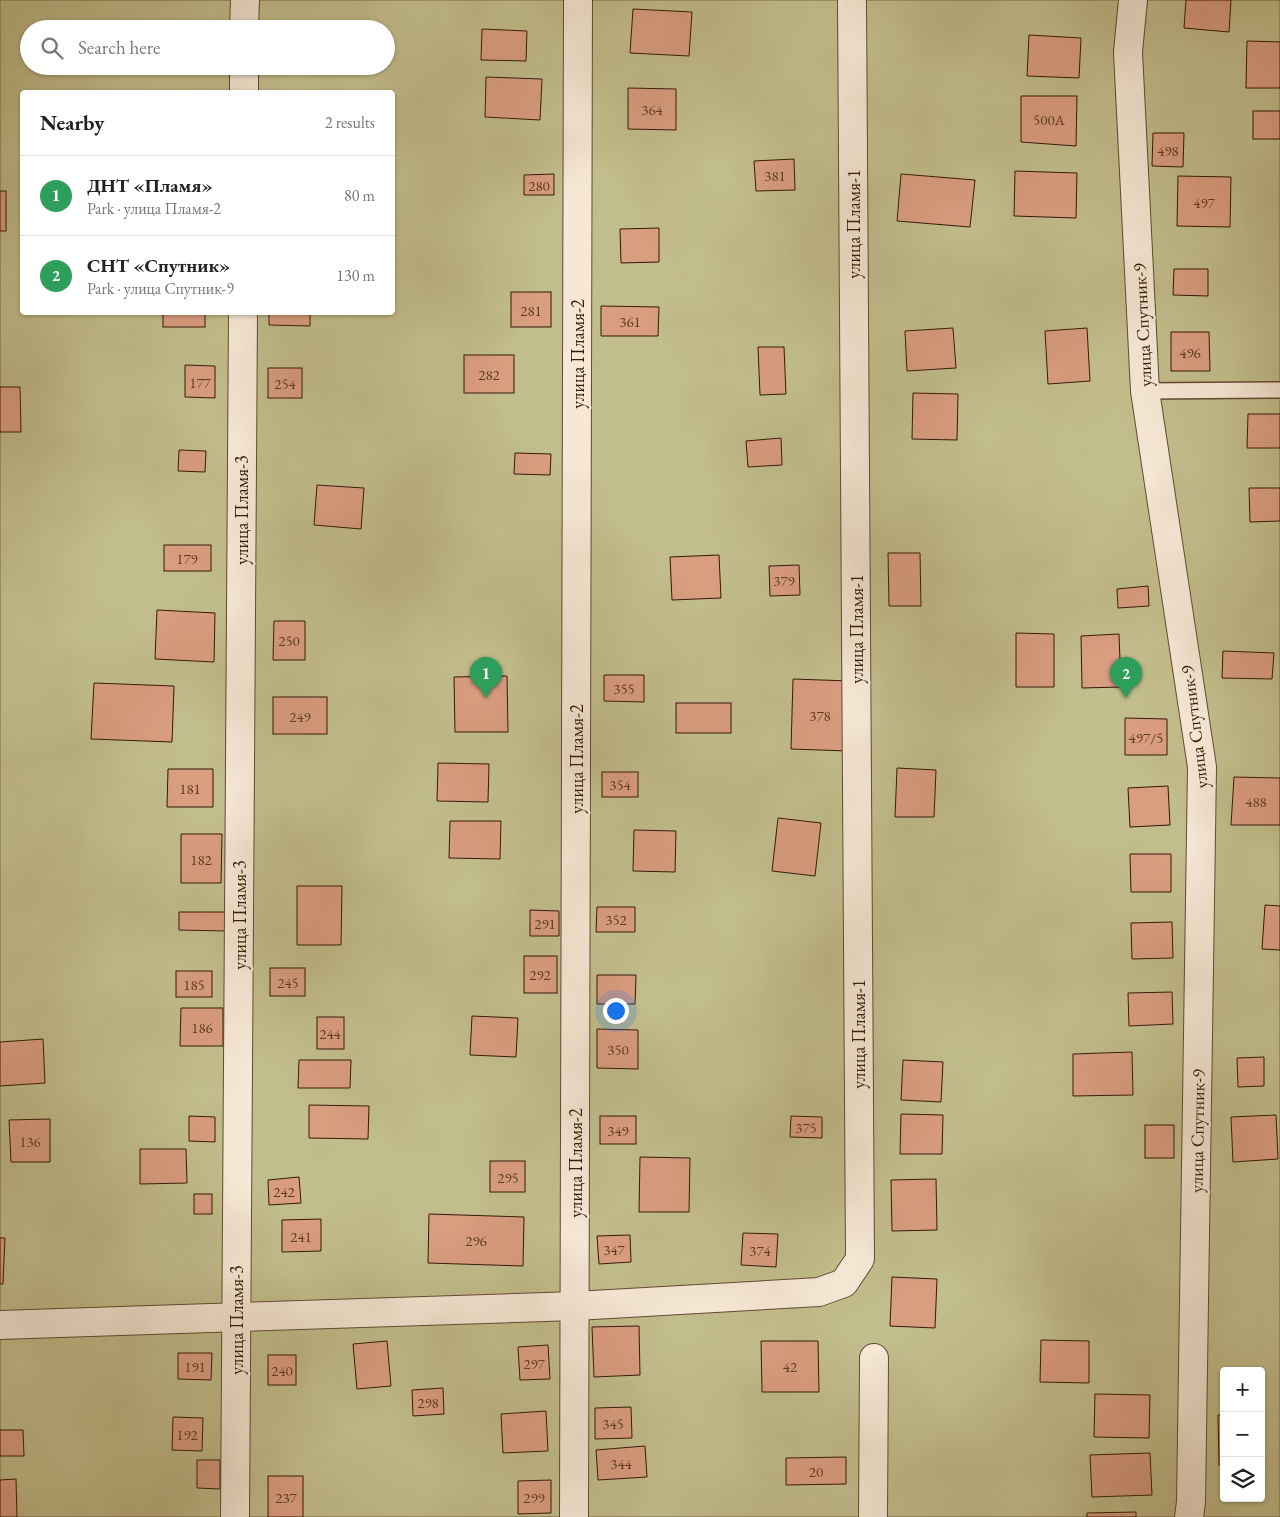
<!DOCTYPE html>
<html lang="en">
<head>
<meta charset="utf-8">
<style>
  body { margin:0; font-family:"EB Garamond",serif; background:#f2f2f2; color:#222 }
  .controls { position:absolute; right:15px; bottom:15px; display:grid; overflow:hidden; border-radius:5px; box-shadow:0 1px 4px #0004 }
  .controls button { width:45px; height:45px; display:grid; place-items:center; padding:0; border:0; border-bottom:1px solid #e0e0e0; background:#fff; color:#222; font:25px sans-serif }
  .you { position:absolute; left:615px; top:1010px; width:18px; height:18px; margin:-12px; border:4px solid #fff; border-radius:50%; background:#1a73e8; box-shadow:0 0 0 8px #1a73e833 }
  .badge { display:grid; place-items:center; width:32px; height:32px; border-radius:50%; background:#0b8043; color:#fff; font-size:16px; font-weight:700 }
  .pin { position:absolute; translate:-50% -41px; filter:drop-shadow(0 1px 2px #0008) }
  .pin::after { content:''; position:absolute; top:26px; width:18px; height:15px; background:inherit; clip-path:polygon(0 0,100% 0,50% 100%) }
  .list { margin:0; padding:0; list-style:none }
  h2 { display:flex; justify-content:space-between; align-items:center; height:65px; margin:0; padding:0 20px; font-size:21px }
  h2 small { font-size:16px; font-weight:400; color:#767676 }
  .list li { display:grid; grid-template-columns:32px 1fr auto; gap:15px; align-items:center; box-sizing:border-box; height:80px; padding:0 20px; border-top:1px solid #e0e0e0 }
  .list b { display:block; font-size:19px; white-space:nowrap }
  .list p { margin:0; font-size:16px; white-space:nowrap; color:#767676 }
  .list em { font-size:16px; font-style:normal; color:#767676 }
  .icon { flex:none; width:28px; height:28px; fill:none; stroke:currentColor; stroke-width:2; stroke-linecap:round; stroke-linejoin:round }
  .map { position:relative; flex:none; width:1280px; height:1517px; overflow:hidden }
  .search { position:absolute; background:#fff; box-shadow:0 1px 4px #0004; left:20px; top:20px; width:375px; height:55px; display:flex; align-items:center; gap:12px; box-sizing:border-box; padding:0 18px; border-radius:28px; color:#767676; font-size:19px }
  .panel { position:absolute; background:#fff; box-shadow:0 1px 4px #0004; left:20px; top:90px; width:375px; height:225px; border-radius:5px }
  .map>svg:first-child { display:block }
</style>
</head>
<body>
<div class="map">
<svg width="1280" height="1517" viewBox="0 0 1280 1517">
  <rect width="100%" height="100%" fill="#f1dbbe"/>
  <filter id="stains"><feTurbulence type="fractalNoise" baseFrequency=".004" numOctaves="4"/><feColorMatrix values="0 0 0 0 .2 0 0 0 0 .09 0 0 0 0 .02 0 0 0 .5 -.17"/></filter>
  <radialGradient id="worn" r=".72"><stop offset=".6" stop-color="#630" stop-opacity="0"/><stop offset="1" stop-color="#630" stop-opacity=".3"/></radialGradient>
  <path fill="#c2bd8c" stroke="#7b6b48" fill-rule="evenodd" d="M0,0h1280v1517h-1280zM29,29h357v37h-357zM22,92h370v220h-370zM1224,1371h37v127h-37z"/>
  <g fill="#d99d80" stroke="#341905">
    <polygon points="1186,0 1231,0 1229,32 1184,28"/>
    <polygon points="633,9 692,12 689,56 630,53"/>
    <polygon points="482,29 527,31 526,61 481,60"/>
    <polygon points="1029,35 1081,38 1079,78 1027,76"/>
    <polygon points="1247,41 1280,42 1280,88 1246,88"/>
    <polygon points="486,77 542,79 540,120 485,117"/>
    <polygon points="628,88 676,89 676,130 628,129"/>
    <polygon points="1021,96 1077,96 1076,146 1021,142"/>
    <rect x="1253" y="111" width="27" height="28"/>
    <polygon points="1153,133 1184,133 1183,167 1152,166"/>
    <polygon points="794,159 795,190 756,191 754,161"/>
    <polygon points="1015,171 1077,173 1076,218 1014,216"/>
    <polygon points="554,174 554,195 524,195 524,175"/>
    <polygon points="901,174 975,180 970,227 897,221"/>
    <polygon points="1178,176 1231,177 1230,227 1177,226"/>
    <rect x="0" y="191" width="6" height="40"/>
    <polygon points="659,228 659,262 621,263 620,229"/>
    <polygon points="1174,269 1208,269 1208,296 1173,295"/>
    <rect x="511" y="292" width="40" height="35"/>
    <polygon points="601,306 659,307 658,336 601,336"/>
    <rect x="163" y="312" width="42" height="15"/>
    <polygon points="269,312 310,312 310,326 269,325"/>
    <polygon points="953,328 956,368 907,371 905,331"/>
    <polygon points="1087,328 1090,381 1048,384 1045,331"/>
    <polygon points="1171,332 1209,332 1210,371 1171,371"/>
    <polygon points="758,347 784,347 786,394 760,395"/>
    <rect x="464" y="355" width="50" height="38"/>
    <polygon points="185,365 215,366 215,398 185,397"/>
    <rect x="268" y="368" width="34" height="30"/>
    <polygon points="0,387 20,387 21,432 0,432"/>
    <polygon points="913,393 958,394 957,440 912,439"/>
    <polygon points="1248,414 1280,414 1280,448 1247,448"/>
    <polygon points="781,438 782,465 748,467 746,441"/>
    <polygon points="179,450 206,451 205,472 178,471"/>
    <polygon points="515,453 551,454 550,475 514,474"/>
    <polygon points="317,485 364,488 361,529 314,525"/>
    <polygon points="1249,488 1280,488 1280,521 1250,522"/>
    <rect x="164" y="545" width="47" height="26"/>
    <polygon points="888,553 920,553 921,606 889,606"/>
    <polygon points="719,555 721,598 672,600 670,557"/>
    <polygon points="799,565 800,595 770,596 769,566"/>
    <polygon points="1148,586 1149,606 1118,608 1117,589"/>
    <polygon points="157,610 215,613 214,662 155,659"/>
    <polygon points="274,621 305,621 305,660 273,660"/>
    <polygon points="1016,633 1054,634 1054,687 1016,687"/>
    <polygon points="1119,634 1121,687 1082,688 1081,636"/>
    <polygon points="1223,651 1274,653 1272,679 1222,678"/>
    <polygon points="604,675 644,675 644,702 604,701"/>
    <polygon points="507,676 508,732 455,732 454,677"/>
    <polygon points="793,679 850,681 848,751 791,749"/>
    <polygon points="94,683 174,686 172,742 91,739"/>
    <rect x="273" y="697" width="54" height="37"/>
    <rect x="676" y="703" width="55" height="30"/>
    <polygon points="1125,718 1167,719 1167,755 1125,755"/>
    <polygon points="438,763 489,764 488,802 437,801"/>
    <polygon points="897,768 936,770 934,817 895,817"/>
    <polygon points="168,769 213,769 213,807 167,807"/>
    <rect x="602" y="772" width="36" height="25"/>
    <polygon points="1234,777 1280,778 1280,825 1231,825"/>
    <polygon points="1168,786 1170,825 1130,827 1128,788"/>
    <polygon points="778,818 821,823 815,876 772,871"/>
    <polygon points="450,821 501,821 500,859 449,858"/>
    <polygon points="634,830 676,831 675,872 633,871"/>
    <polygon points="181,834 222,834 221,883 181,883"/>
    <polygon points="1130,854 1171,854 1171,892 1131,892"/>
    <polygon points="297,886 342,886 341,945 297,945"/>
    <polygon points="1265,905 1280,906 1280,950 1262,949"/>
    <polygon points="597,907 635,907 635,932 596,932"/>
    <polygon points="530,910 559,911 559,936 530,936"/>
    <polygon points="179,912 227,912 227,931 179,930"/>
    <polygon points="1172,922 1173,958 1132,959 1131,923"/>
    <rect x="524" y="956" width="33" height="37"/>
    <rect x="270" y="968" width="35" height="28"/>
    <rect x="176" y="971" width="36" height="26"/>
    <polygon points="597,975 636,975 635,1004 597,1004"/>
    <polygon points="1172,992 1173,1024 1129,1026 1128,993"/>
    <polygon points="181,1008 223,1008 223,1046 180,1046"/>
    <polygon points="472,1016 518,1018 516,1057 470,1055"/>
    <rect x="317" y="1017" width="27" height="32"/>
    <polygon points="597,1029 638,1030 638,1069 597,1068"/>
    <polygon points="43,1039 45,1083 0,1086 0,1042"/>
    <polygon points="1132,1052 1133,1095 1073,1096 1073,1054"/>
    <polygon points="1264,1057 1264,1086 1238,1087 1237,1058"/>
    <polygon points="299,1060 351,1060 350,1088 298,1088"/>
    <polygon points="903,1060 943,1062 941,1102 901,1100"/>
    <polygon points="309,1105 369,1106 368,1139 309,1138"/>
    <polygon points="901,1114 943,1115 942,1154 900,1154"/>
    <polygon points="1276,1115 1278,1159 1233,1162 1231,1117"/>
    <polygon points="189,1116 215,1117 215,1142 189,1141"/>
    <rect x="600" y="1116" width="36" height="28"/>
    <polygon points="791,1116 822,1117 822,1138 790,1137"/>
    <polygon points="50,1119 50,1162 11,1162 9,1120"/>
    <rect x="1145" y="1125" width="29" height="33"/>
    <polygon points="140,1149 186,1149 187,1183 140,1184"/>
    <polygon points="640,1157 690,1158 689,1212 639,1212"/>
    <rect x="490" y="1161" width="35" height="31"/>
    <polygon points="299,1177 301,1203 269,1205 268,1180"/>
    <polygon points="936,1179 937,1230 892,1231 891,1180"/>
    <rect x="194" y="1194" width="18" height="20"/>
    <polygon points="429,1214 524,1217 523,1266 428,1263"/>
    <polygon points="321,1219 321,1251 282,1252 282,1220"/>
    <polygon points="743,1233 778,1234 776,1267 741,1265"/>
    <polygon points="630,1235 631,1262 599,1264 597,1236"/>
    <polygon points="0,1238 5,1238 3,1284 0,1284"/>
    <polygon points="892,1277 937,1279 935,1328 890,1326"/>
    <polygon points="639,1326 640,1375 594,1377 592,1327"/>
    <polygon points="1041,1340 1089,1341 1089,1383 1040,1382"/>
    <polygon points="387,1341 391,1386 357,1389 353,1344"/>
    <polygon points="761,1341 818,1341 819,1392 762,1392"/>
    <polygon points="548,1345 550,1379 520,1380 518,1347"/>
    <polygon points="178,1353 212,1353 211,1380 178,1379"/>
    <rect x="268" y="1355" width="28" height="30"/>
    <polygon points="443,1388 444,1414 413,1416 412,1390"/>
    <polygon points="1095,1394 1150,1395 1149,1438 1094,1437"/>
    <polygon points="631,1407 632,1438 595,1439 595,1408"/>
    <polygon points="546,1411 548,1451 503,1453 501,1414"/>
    <polygon points="1218,1415 1224,1415 1224,1465 1219,1465"/>
    <polygon points="173,1417 203,1418 202,1451 172,1450"/>
    <polygon points="0,1430 23,1430 24,1456 0,1456"/>
    <polygon points="645,1446 647,1477 598,1480 596,1450"/>
    <polygon points="1150,1453 1152,1495 1092,1497 1090,1455"/>
    <polygon points="846,1457 846,1484 786,1485 786,1458"/>
    <polygon points="197,1460 220,1460 220,1489 197,1488"/>
    <rect x="268" y="1476" width="35" height="41"/>
    <polygon points="16,1479 17,1517 0,1517 0,1480"/>
    <polygon points="551,1480 551,1513 518,1514 518,1481"/>
    <polygon points="1136,1512 1136,1517 1087,1517 1087,1513"/>
  </g>
  <g fill="none" stroke-linecap="round" stroke-linejoin="round">
    <g stroke="#634a33" stroke-width="18">
      <polyline id="lane" points="1145,391 1280,390"/>
    </g>
    <g stroke="#634a33" stroke-width="30">
      <g id="street">
        <polyline points="1133,0 1128,52 1145,391 1202,767 1191,1502 1189,1517"/>
        <polyline points="244,29 245,0"/>
        <polyline points="244,92 244,66"/>
        <polyline points="0,1325 575,1306 819,1292 844,1283 860,1259 852,0"/>
        <polyline points="235,1517 243,312"/>
        <polyline points="574,1517 578,0"/>
        <polyline points="873,1517 874,1358"/>
      </g>
    </g>
    <use href="#lane" stroke="#f6e8d5" stroke-width="15"/>
    <use href="#street" stroke="#f6e8d5" stroke-width="28"/>
  </g>
  <g text-anchor="middle" dominant-baseline="central" stroke-width="5" stroke-linejoin="round" paint-order="stroke">
    <g font-size="15" fill="#5d3a24">
      <text x="652" y="109">364</text>
      <text x="1049" y="119">500А</text>
      <text x="1168" y="150">498</text>
      <text x="775" y="175">381</text>
      <text x="539" y="185">280</text>
      <text x="1204" y="202">497</text>
      <text x="531" y="310">281</text>
      <text x="630" y="321">361</text>
      <text x="1190" y="352">496</text>
      <text x="489" y="374">282</text>
      <text x="200" y="382">177</text>
      <text x="285" y="383">254</text>
      <text x="187" y="558">179</text>
      <text x="784" y="580">379</text>
      <text x="289" y="640">250</text>
      <text x="624" y="688">355</text>
      <text x="820" y="715">378</text>
      <text x="300" y="716">249</text>
      <text x="1146" y="737">497/5</text>
      <text x="620" y="784">354</text>
      <text x="190" y="788">181</text>
      <text x="1256" y="801">488</text>
      <text x="201" y="859">182</text>
      <text x="616" y="919">352</text>
      <text x="545" y="923">291</text>
      <text x="540" y="974">292</text>
      <text x="288" y="982">245</text>
      <text x="194" y="984">185</text>
      <text x="202" y="1027">186</text>
      <text x="330" y="1033">244</text>
      <text x="618" y="1049">350</text>
      <text x="806" y="1127">375</text>
      <text x="618" y="1130">349</text>
      <text x="30" y="1141">136</text>
      <text x="508" y="1177">295</text>
      <text x="284" y="1191">242</text>
      <text x="301" y="1236">241</text>
      <text x="476" y="1240">296</text>
      <text x="614" y="1249">347</text>
      <text x="760" y="1250">374</text>
      <text x="534" y="1363">297</text>
      <text x="195" y="1366">191</text>
      <text x="790" y="1366">42</text>
      <text x="282" y="1370">240</text>
      <text x="428" y="1402">298</text>
      <text x="613" y="1423">345</text>
      <text x="187" y="1434">192</text>
      <text x="621" y="1463">344</text>
      <text x="816" y="1471">20</text>
      <text x="286" y="1497">237</text>
      <text x="534" y="1497">299</text>
    </g>
    <g font-size="18" fill="#341905" stroke="#f6e8d5">
      <text transform="translate(853 224) rotate(-90)">улица Пламя-1</text>
      <text transform="translate(1142 325) rotate(-93)">улица Спутник-9</text>
      <text transform="translate(577 354) rotate(-90)">улица Пламя-2</text>
      <text transform="translate(241 510) rotate(-90)">улица Пламя-3</text>
      <text transform="translate(856 629) rotate(-90)">улица Пламя-1</text>
      <text transform="translate(1194 727) rotate(-97)">улица Спутник-9</text>
      <text transform="translate(576 759) rotate(-90)">улица Пламя-2</text>
      <text transform="translate(239 915) rotate(-90)">улица Пламя-3</text>
      <text transform="translate(858 1034) rotate(-90)">улица Пламя-1</text>
      <text transform="translate(1197 1131) rotate(-89)">улица Спутник-9</text>
      <text transform="translate(575 1163) rotate(-90)">улица Пламя-2</text>
      <text transform="translate(236 1320) rotate(-90)">улица Пламя-3</text>
    </g>
  </g>
  <rect width="100%" height="100%" filter="url(#stains)"/>
  <rect width="100%" height="100%" fill="url(#worn)"/>
</svg>
<div class="controls">
<button>+</button>
<button>−</button>
<button><svg class="icon" aria-label="layers" viewBox="0 0 24 24"><path d="M12 4l9 5-9 5-9-5zM3 14l9 5 9-5"/></svg></button>
</div>
<div class="you"></div>
<div class="pin badge" style="left:486px;top:698px;background:#2e9e5b">1</div>
<div class="pin badge" style="left:1126px;top:698px;background:#2e9e5b">2</div>
<div class="search"><svg class="icon" aria-label="search" viewBox="0 0 24 24"><circle cx="10" cy="10" r="6"/><path d="M15 15l6 6"/></svg>Search here</div>
<section class="panel">
<h2>Nearby<small>2 results</small></h2>
<ul class="list">
<li><span class="badge" style="background:#2e9e5b">1</span><div><b>ДНТ «Пламя»</b><p>Park · улица Пламя-2</p></div><em>80 m</em></li>
<li><span class="badge" style="background:#2e9e5b">2</span><div><b>СНТ «Спутник»</b><p>Park · улица Спутник-9</p></div><em>130 m</em></li>
</ul>
</section>
</div>
</body>
</html>
